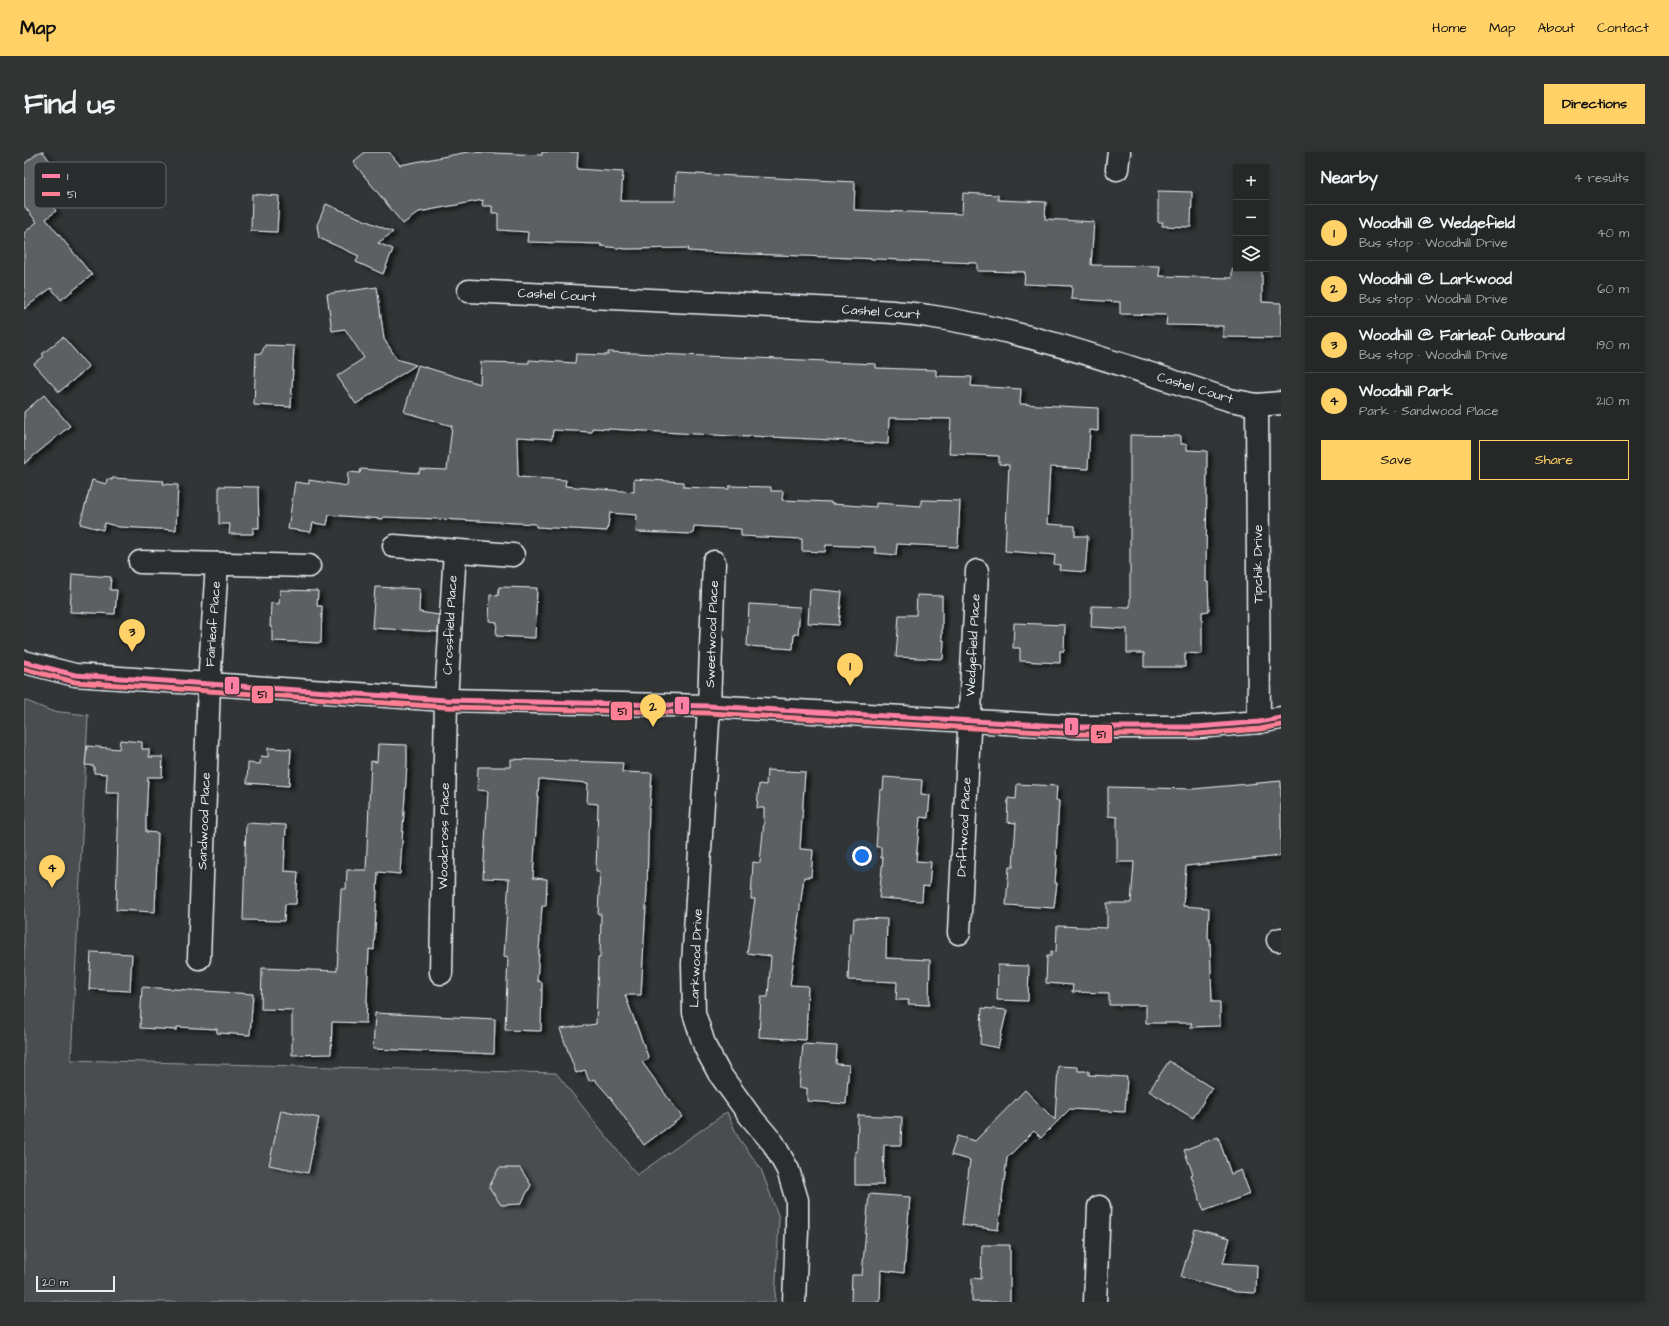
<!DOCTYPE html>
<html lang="en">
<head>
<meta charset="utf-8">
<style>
  body { margin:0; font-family:"Architects Daughter",sans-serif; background:#323434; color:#f1f3f6 }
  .controls { position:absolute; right:12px; top:12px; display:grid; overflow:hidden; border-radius:0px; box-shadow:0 2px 10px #0003 }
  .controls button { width:36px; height:36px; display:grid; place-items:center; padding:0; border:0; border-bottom:1px solid #424445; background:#262828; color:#f1f3f6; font:20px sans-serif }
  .scale { position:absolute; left:12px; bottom:10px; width:79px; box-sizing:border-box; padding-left:4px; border:2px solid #e8f1f8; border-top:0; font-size:11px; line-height:14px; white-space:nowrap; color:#e8f1f8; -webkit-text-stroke:3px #2a2d2e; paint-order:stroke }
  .you { position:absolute; left:838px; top:704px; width:14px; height:14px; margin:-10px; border:3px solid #fff; border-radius:50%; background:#1a73e8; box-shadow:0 0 0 6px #1a73e833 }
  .badge { display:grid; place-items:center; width:26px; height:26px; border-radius:50%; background:#ffd166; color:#111; font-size:13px; font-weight:700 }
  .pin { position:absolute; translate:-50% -33px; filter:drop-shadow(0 1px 2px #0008) }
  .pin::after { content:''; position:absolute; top:21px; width:14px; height:12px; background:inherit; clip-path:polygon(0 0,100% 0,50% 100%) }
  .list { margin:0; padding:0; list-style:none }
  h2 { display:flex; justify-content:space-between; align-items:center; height:52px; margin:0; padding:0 16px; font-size:17px }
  h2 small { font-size:13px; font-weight:400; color:#a4a6a8 }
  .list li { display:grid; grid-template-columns:26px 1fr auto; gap:12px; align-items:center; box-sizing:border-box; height:56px; padding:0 16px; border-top:1px solid #424445 }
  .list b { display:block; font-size:15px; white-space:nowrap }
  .list p { margin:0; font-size:13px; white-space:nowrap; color:#a4a6a8 }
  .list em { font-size:13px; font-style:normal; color:#a4a6a8 }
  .actions { display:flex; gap:8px; padding:12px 16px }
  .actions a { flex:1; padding:9px 0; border:1px solid #ffd166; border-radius:0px; text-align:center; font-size:14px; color:#ffd166 }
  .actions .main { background:#ffd166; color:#111 }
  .icon { flex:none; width:22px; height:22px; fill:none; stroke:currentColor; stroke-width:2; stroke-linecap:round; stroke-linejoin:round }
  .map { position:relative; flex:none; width:1257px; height:1150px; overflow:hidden; border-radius:0px }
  header { display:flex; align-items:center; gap:24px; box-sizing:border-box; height:56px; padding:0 20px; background:#ffd166; color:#111 }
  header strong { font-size:19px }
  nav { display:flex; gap:22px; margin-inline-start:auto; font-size:14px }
  .intro { display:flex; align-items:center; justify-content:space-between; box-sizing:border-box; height:96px; padding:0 24px }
  h1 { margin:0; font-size:28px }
  .button { padding:10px 18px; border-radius:0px; background:#ffd166; color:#111; font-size:14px; font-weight:700 }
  main { display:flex; gap:24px; padding:0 24px }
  aside { flex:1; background:#262828; border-radius:0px; box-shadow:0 2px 10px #0003 }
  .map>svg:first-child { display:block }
</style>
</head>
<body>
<header>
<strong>Map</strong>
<nav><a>Home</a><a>Map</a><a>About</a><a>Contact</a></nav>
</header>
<div class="intro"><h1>Find us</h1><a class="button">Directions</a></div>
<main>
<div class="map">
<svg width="1257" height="1150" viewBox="0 0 1257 1150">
  <defs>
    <filter id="shadow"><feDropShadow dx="4.5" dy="2.5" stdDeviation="2" flood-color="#0009"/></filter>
  </defs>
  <rect width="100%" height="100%" fill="#323536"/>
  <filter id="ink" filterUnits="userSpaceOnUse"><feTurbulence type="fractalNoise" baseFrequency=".025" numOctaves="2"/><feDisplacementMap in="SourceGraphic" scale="8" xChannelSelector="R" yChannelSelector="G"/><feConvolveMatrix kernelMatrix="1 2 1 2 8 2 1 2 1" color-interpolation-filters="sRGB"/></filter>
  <g filter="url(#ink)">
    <polygon fill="#494d4f" stroke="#989fa4" points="0,548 27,559 64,563 47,908 532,921 613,1023 703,960 714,985 737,1017 755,1066 751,1150 0,1150"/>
    <g fill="#5c6063" stroke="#e8f1f8" filter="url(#shadow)">
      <polygon points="15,0 19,0 45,33 24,49 32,59 22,67 68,123 37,148 27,136 0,157 0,81 13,70 0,54 0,12"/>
      <polygon points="341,0 365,0 376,13 444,0 518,3 518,0 554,0 553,17 599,20 597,49 651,49 652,21 831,30 830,58 938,62 939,41 974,43 974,48 1022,50 1021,67 1070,70 1067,113 1136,114 1135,124 1208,126 1208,117 1238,117 1238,150 1257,151 1257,186 1199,185 1199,174 1142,173 1143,163 1096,162 1096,150 1047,147 1048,134 1000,132 1001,120 953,119 953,111 702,101 664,99 665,96 602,97 577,94 577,92 503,90 504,80 474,78 474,61 468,61 468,54 458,54 459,48 395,60 379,72 329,10"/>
      <polygon points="1134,39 1168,40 1167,75 1138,74 1139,70 1134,70"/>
      <polygon points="228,42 255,44 253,80 227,79"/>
      <polygon points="302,52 369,80 354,91 369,97 359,122 332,110 335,104 295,86 293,73"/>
      <polygon points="353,135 360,187 373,207 392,213 332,252 313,224 340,206 321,177 308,179 303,142"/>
      <polygon points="39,185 65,215 35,240 10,212 20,204 18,202"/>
      <polygon points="241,193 270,194 267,255 230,253 232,201 237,202"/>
      <polygon points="584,200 803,209 803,210 852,212 852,216 912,218 912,224 948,225 947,234 997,237 996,252 1074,256 1074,279 1066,278 1064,317 1026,315 1023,372 1051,374 1051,384 1064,384 1061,420 1035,418 1036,413 1030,412 1031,403 981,399 985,313 975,312 975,304 925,302 927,267 865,266 864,292 829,290 829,289 725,284 725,285 568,276 568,280 529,278 528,287 493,285 494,325 542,328 541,334 610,340 610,327 660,330 660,335 705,337 705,334 747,335 747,339 759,339 758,348 807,350 807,352 852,355 852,351 897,354 897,348 936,349 934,395 873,392 872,403 851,401 851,395 802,393 801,400 778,399 778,387 717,384 717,377 670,374 669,382 612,380 613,363 586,361 583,379 512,375 512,372 416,367 359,365 359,367 305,363 303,373 289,371 287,380 264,377 271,330 285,332 285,328 323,334 324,320 336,321 337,317 395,321 396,317 423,318 428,274 380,260 394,213 456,232 457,210 505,211 505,208 551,211 552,202 584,203"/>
      <polygon points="20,243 46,274 0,312 0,260"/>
      <polygon points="1106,283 1157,284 1157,292 1163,292 1163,298 1183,299 1182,430 1184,430 1185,459 1178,460 1178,502 1161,501 1161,515 1120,515 1120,501 1103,501 1103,477 1067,475 1068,454 1106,455"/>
      <polygon points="88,326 140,329 139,332 154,333 152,378 95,375 81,371 79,378 56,372 68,328 82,332 83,327 88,328"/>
      <polygon points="195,334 234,335 235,376 229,376 229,382 205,382 206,372 195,372"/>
      <polygon points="48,422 87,425 86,438 93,438 91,462 46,460"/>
      <polygon points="351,435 396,437 395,460 415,463 414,480 348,476"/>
      <polygon points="475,435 513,436 511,486 472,484 473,470 465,469 466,443 474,444"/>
      <polygon points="786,437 818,440 815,473 784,471"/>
      <polygon points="256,438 294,439 293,454 298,454 297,491 248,489 248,475 246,475 247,451 255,452"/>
      <polygon points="893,443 918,444 918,488 920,488 919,507 872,505 875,463 892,463"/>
      <polygon points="725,452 776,455 774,482 770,482 769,497 723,494"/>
      <polygon points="990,471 1041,473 1040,499 1036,499 1036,511 996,509 996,496 989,496"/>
      <polygon points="96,588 118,590 118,597 125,597 125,605 139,605 138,625 124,625 122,667 122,680 134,681 131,760 92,758 95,641 82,641 83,622 70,621 70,614 61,613 63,594 95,597"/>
      <polygon points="354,592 383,593 383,612 376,722 354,720 350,798 345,797 342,871 308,870 307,902 268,903 268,858 237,857 238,816 313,819 317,737 322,737 323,718 342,718 347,609 353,610"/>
      <polygon points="244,596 267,597 265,634 223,631 224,611 236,612 237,604 244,605"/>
      <polygon points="487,607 599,611 598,620 628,621 626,654 625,654 623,737 617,843 601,843 625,907 618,910 658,965 620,993 585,944 570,927 565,929 561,918 552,921 536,877 572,872 574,806 576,806 577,762 574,762 576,719 572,719 574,652 563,651 564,631 515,627 509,726 523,727 522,754 518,754 513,829 518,830 517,879 481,878 484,805 480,804 485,727 459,726 464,639 453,638 454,615 487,615"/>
      <polygon points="743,618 781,620 776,697 789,698 787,725 780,725 773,778 774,778 766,833 784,834 782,888 735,885 737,845 744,845 747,804 723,801 731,747 727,747 729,710 736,711 740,669 740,656 733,656 735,632 742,633"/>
      <polygon points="860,625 898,628 897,642 906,643 904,666 896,665 892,709 907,710 905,735 899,734 898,749 855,746 859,706 857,706 857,695 852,695 856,638 859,638"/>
      <polygon points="1257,629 1257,704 1162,714 1159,754 1185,756 1184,787 1186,787 1188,850 1196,850 1196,874 1166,875 1168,871 1122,871 1122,853 1085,853 1085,841 1048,840 1049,833 1022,831 1023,804 1027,804 1027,799 1032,800 1033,774 1083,776 1083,751 1107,751 1110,710 1093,710 1093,665 1084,664 1084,635 1169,637"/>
      <polygon points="993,632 1033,634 1032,648 1035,649 1032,703 1033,703 1031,731 1033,731 1030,756 982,753 985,715 989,715 992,671 983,670 984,646 992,647"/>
      <polygon points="222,671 262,673 260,719 274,720 272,752 261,752 260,769 219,768"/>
      <polygon points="830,766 863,767 862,806 906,808 905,853 884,852 885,848 872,848 873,830 824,828 826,781 829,781"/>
      <polygon points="67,800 108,802 106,839 65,837"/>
      <polygon points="974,813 1005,814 1004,849 973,848"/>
      <polygon points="118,835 229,842 226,883 193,881 193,877 153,875 153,878 116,876"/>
      <polygon points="958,856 983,858 974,896 956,892"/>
      <polygon points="351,861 471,867 470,902 349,897"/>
      <polygon points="779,892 813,894 812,912 825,913 822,952 783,949 783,936 775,936"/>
      <polygon points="1145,909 1188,936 1169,966 1125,939"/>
      <polygon points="1034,914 1054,915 1054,919 1065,919 1065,923 1103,925 1101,960 1046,957 1017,986 1010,979 983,1006 974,1078 938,1073 946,1008 927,1003 933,984 951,989 1001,938 1031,968"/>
      <polygon points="257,958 295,966 284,1021 245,1013"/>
      <polygon points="834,963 878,965 877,993 860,993 859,1033 831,1033 831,999 833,1000"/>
      <polygon points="1194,985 1207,1022 1217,1018 1226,1042 1180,1059 1167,1023 1169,1022 1160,998"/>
      <polygon points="475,1016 496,1016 507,1033 497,1052 477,1053 465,1035"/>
      <polygon points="845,1042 886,1045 880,1121 857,1118 856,1150 827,1150 828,1123 838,1123"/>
      <polygon points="1171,1077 1206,1086 1199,1111 1233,1113 1232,1141 1212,1140 1157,1125"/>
      <polygon points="958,1093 986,1093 986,1150 948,1150 948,1126 957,1127"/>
    </g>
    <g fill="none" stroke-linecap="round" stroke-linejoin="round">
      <g stroke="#e8f1f8" stroke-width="25">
        <g id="minor">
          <polyline points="1093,17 1095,0"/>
          <path d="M445,139l408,20c17,1 34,2 51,5 103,15 203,52 302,84l27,5 24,-2"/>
          <polyline points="1233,253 1235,570"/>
          <polyline points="370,394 489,403"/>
          <polyline points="116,410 285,414"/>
          <polyline points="690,410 685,554 669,812 670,861 681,895 695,921 726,964 749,991 764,1018 773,1048 773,1078 770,1150"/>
          <polyline points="935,781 953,419"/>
          <polyline points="1254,788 1257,787"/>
          <polyline points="175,806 185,533 193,412"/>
          <polyline points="417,821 422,548 431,399"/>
          <polyline points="1071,1150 1075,1055"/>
        </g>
      </g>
      <g stroke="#e8f1f8" stroke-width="25">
        <polyline id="tertiary" points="0,510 51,523 422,548 685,554 1054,575 1173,575 1235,570 1257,566"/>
      </g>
      <use href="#minor" stroke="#2a2d2e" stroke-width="22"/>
      <use href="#tertiary" stroke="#2a2d2e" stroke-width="22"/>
      <g stroke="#2a2d2e" stroke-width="8">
        <polyline id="bus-1" points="0,510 51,523 422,548 685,554 1054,575 1173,575 1235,570 1257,566"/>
      </g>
      <g stroke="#2a2d2e" stroke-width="8">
        <polyline id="bus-2" points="0,517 51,530 422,555 685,561 1054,582 1174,582 1236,577 1257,573"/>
      </g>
      <use href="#bus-1" stroke="#ff80a4" stroke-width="5"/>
      <use href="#bus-2" stroke="#ff8095" stroke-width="5"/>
    </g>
  </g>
  <g text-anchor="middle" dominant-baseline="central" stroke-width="4" stroke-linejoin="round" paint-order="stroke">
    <g font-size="13" fill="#e8f1f8" stroke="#2a2d2e">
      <text transform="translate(533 143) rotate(3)">Cashel Court</text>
      <text transform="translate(857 160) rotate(4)">Cashel Court</text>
      <text transform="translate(1171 236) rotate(17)">Cashel Court</text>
      <text transform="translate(1234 412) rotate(-90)">Tipchik Drive</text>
      <text transform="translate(189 472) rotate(-86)">Fairleaf Place</text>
      <text transform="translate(426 473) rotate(-87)">Crossfield Place</text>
      <text transform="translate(688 482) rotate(-88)">Sweetwood Place</text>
      <text transform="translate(949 493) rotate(-87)">Wedgefield Place</text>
      <text transform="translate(180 669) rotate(-88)">Sandwood Place</text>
      <text transform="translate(940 675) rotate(-87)">Driftwood Place</text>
      <text transform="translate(420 684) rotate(-89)">Woodcross Place</text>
      <text transform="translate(672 806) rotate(-88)">Larkwood Drive</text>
    </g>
  </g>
  <rect x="10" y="10" width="132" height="46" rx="6" fill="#2a2d2e" stroke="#63686b" stroke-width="1"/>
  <rect x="18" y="22" width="18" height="4" fill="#ff80a4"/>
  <rect x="18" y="40" width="18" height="4" fill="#ff8095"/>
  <g font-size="11" fill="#e8f1f8">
    <text x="43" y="28">1</text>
    <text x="43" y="46">51</text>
  </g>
  <g stroke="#2a2d2e" stroke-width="1.5">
    <rect x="200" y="524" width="16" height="19" rx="4" fill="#ff80a4"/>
    <rect x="227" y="533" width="23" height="19" rx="4" fill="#ff8095"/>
    <rect x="650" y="544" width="16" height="19" rx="4" fill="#ff80a4"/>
    <rect x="586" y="549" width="23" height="20" rx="4" fill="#ff8095"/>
    <rect x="1040" y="565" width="15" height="19" rx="4" fill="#ff80a4"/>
    <rect x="1066" y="572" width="23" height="20" rx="4" fill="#ff8095"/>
  </g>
  <g font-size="11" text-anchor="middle" font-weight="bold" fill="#111">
    <text x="208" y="537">1</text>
    <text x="238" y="546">51</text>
    <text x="658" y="557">1</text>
    <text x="598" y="563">51</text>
    <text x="1047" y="578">1</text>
    <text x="1077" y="586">51</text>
  </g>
</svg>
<div class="controls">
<button>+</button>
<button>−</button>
<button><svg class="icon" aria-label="layers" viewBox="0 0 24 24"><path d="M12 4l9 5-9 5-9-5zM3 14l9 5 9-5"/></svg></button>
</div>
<div class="scale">20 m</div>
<div class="you"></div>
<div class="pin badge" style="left:826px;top:534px">1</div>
<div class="pin badge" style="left:629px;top:575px">2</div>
<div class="pin badge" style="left:108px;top:500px">3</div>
<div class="pin badge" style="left:28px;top:736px">4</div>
</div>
<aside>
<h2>Nearby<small>4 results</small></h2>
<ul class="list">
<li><span class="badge">1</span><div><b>Woodhill @ Wedgefield</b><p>Bus stop · Woodhill Drive</p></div><em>40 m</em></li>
<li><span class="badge">2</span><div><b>Woodhill @ Larkwood</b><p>Bus stop · Woodhill Drive</p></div><em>60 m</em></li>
<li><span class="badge">3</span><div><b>Woodhill @ Fairleaf Outbound</b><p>Bus stop · Woodhill Drive</p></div><em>190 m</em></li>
<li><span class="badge">4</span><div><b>Woodhill Park</b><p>Park · Sandwood Place</p></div><em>210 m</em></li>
</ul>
<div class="actions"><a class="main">Save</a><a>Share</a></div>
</aside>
</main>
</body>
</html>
